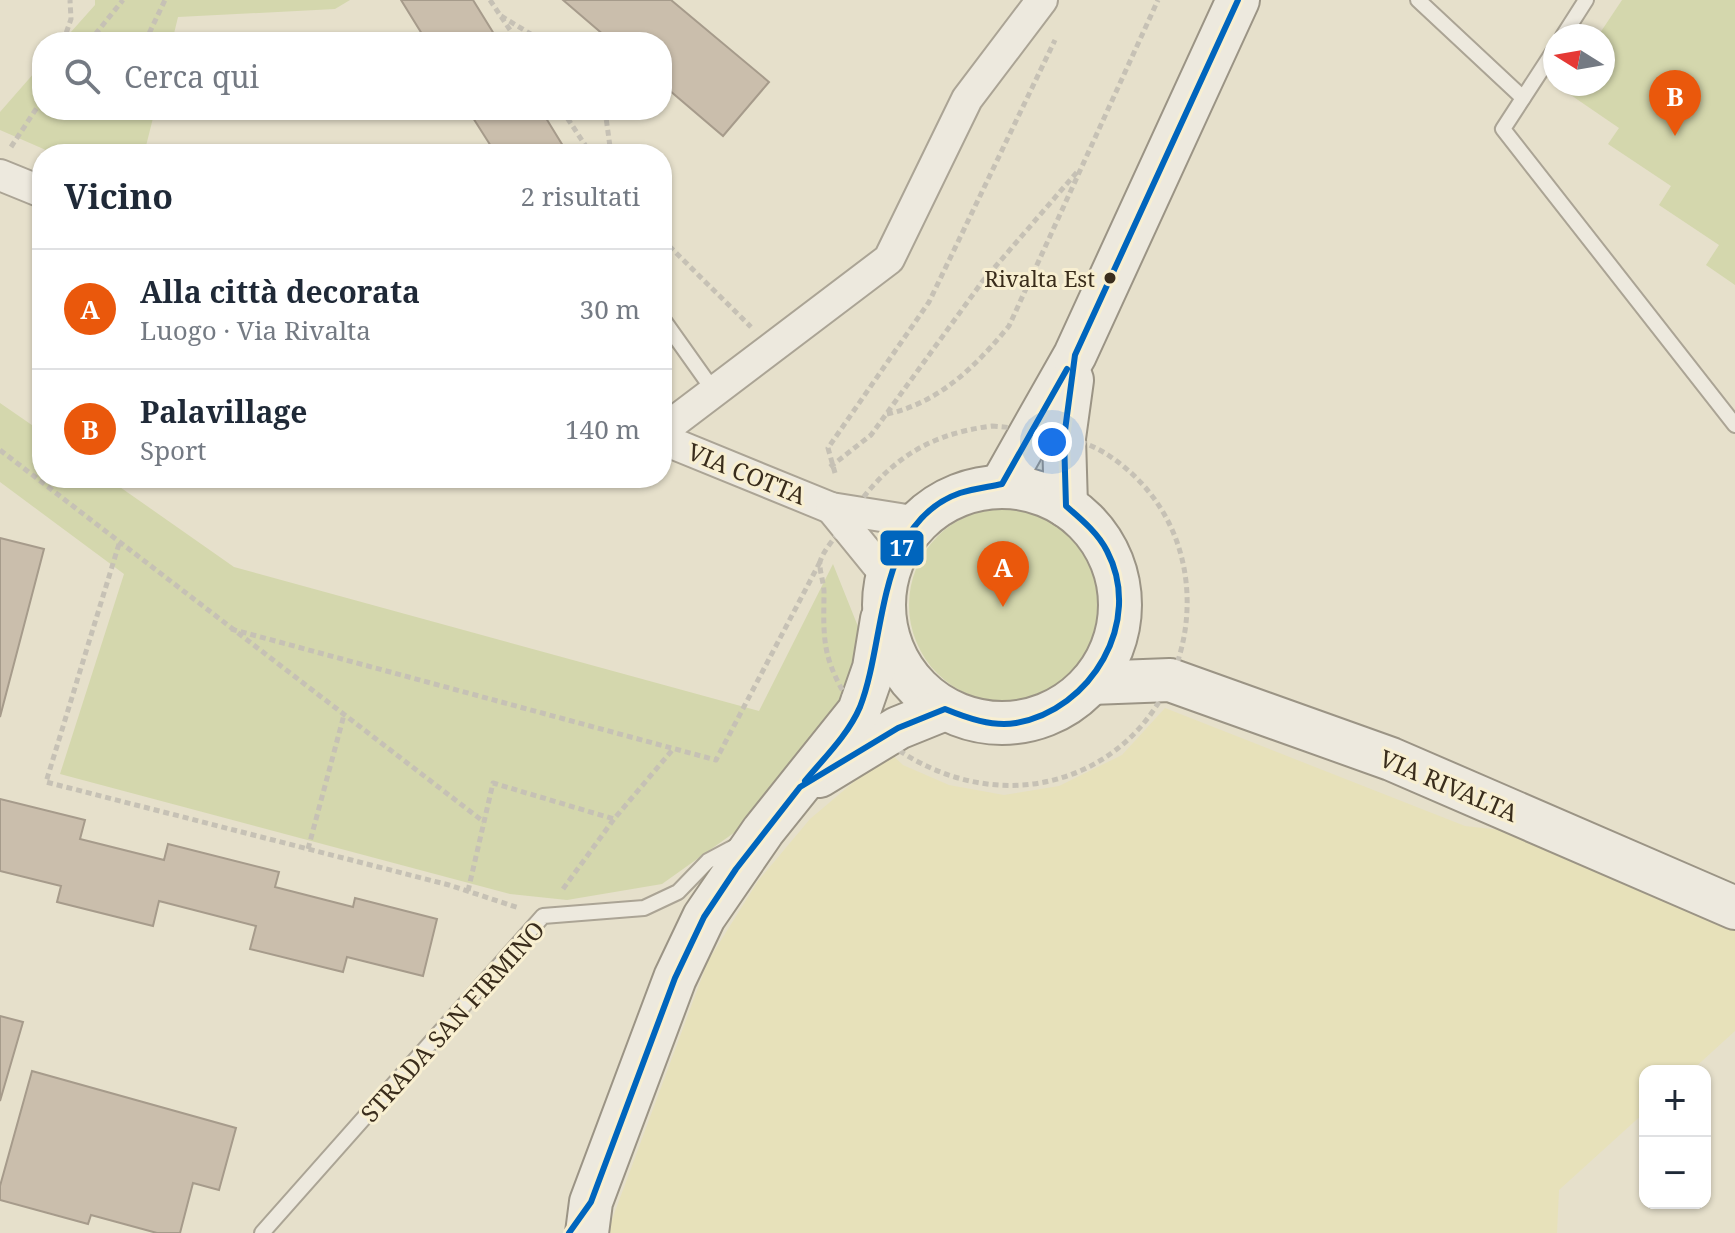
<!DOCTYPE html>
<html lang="it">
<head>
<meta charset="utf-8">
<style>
  body { margin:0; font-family:"Noto Serif",serif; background:#f6f6f7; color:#1f2937 }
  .controls { position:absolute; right:24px; bottom:24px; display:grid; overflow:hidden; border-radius:16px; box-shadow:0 2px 6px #0004 }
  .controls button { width:72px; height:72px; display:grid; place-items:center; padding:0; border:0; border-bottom:2px solid #e0e1e3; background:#fff; color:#1f2937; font:40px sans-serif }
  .compass { position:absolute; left:1543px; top:24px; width:72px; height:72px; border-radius:50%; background:#fff; box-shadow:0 2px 6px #0004; rotate:281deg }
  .you { position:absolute; left:1052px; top:442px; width:28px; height:28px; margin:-20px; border:6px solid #fff; border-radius:50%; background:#1a73e8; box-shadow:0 0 0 12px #1a73e833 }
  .badge { display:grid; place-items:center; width:52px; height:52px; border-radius:50%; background:#ea580c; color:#fff; font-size:26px; font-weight:700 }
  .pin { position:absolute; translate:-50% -66px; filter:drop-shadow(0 2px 4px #0008) }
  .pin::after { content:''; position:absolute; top:42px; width:28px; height:24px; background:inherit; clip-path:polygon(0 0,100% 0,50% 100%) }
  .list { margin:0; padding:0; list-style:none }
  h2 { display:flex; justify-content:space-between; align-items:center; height:104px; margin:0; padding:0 32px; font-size:34px }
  h2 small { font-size:26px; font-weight:400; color:#747a83 }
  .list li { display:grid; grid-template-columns:52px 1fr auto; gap:24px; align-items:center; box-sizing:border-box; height:120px; padding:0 32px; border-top:2px solid #e0e1e3 }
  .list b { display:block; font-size:30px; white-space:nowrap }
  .list p { margin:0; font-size:26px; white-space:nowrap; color:#747a83 }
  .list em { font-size:26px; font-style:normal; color:#747a83 }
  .icon { flex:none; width:44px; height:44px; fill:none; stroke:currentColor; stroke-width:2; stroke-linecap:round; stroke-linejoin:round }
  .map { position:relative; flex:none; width:1735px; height:1233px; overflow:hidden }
  .search { position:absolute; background:#fff; box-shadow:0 2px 6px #0004; left:32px; top:32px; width:640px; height:88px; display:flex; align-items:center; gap:20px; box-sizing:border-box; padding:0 28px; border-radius:32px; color:#747a83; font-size:30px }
  .panel { position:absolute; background:#fff; box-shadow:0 2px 6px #0004; left:32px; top:144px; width:640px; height:344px; border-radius:32px }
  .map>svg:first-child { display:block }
</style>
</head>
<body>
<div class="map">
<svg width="1735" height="1233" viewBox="0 0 1735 1233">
  <rect width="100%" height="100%" fill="#e6e0cb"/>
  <polygon fill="#e7e1ba" points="1165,708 1465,826 1510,831 1735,929 1735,1031 1691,1071 1645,1071 1645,1112 1559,1190 1557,1233 607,1233 708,961 758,881 810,819 889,752 903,765 949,785 1004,795 1059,786 1122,755"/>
  <g fill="#d4d7ad">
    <polygon points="95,0 350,0 335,9 178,17 172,42 62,42 95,5"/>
    <polygon points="1622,0 1735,0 1735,285 1706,265 1719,245 1659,205 1671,186 1608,144 1619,128 1562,89 1565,84 1603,84 1603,36 1598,36"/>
    <polygon points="42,64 42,110 155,110 144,154 55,154 0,130 0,112"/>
    <polygon points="0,403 42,432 42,478 107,478 234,567 759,711 833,564 867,649 835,724 759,815 662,884 567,900 510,894 60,774 124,574 0,482"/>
    <circle cx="1006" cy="605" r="97"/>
  </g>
  <g fill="#cabeac" stroke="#a69b8b" stroke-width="2">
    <polygon points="401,0 473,0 499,42 427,42"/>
    <polygon points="563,0 671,0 769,82 723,136 662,84 662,42 612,42"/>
    <polygon points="468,110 541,110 568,154 496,154"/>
    <polygon points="0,538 44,549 0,717"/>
    <polygon points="0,799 85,820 80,839 164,860 168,844 279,872 275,887 353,907 355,898 437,919 423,976 347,957 343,972 250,949 256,926 159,901 153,926 57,902 61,886 0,871"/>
    <polygon points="0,1016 23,1022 0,1101"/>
    <polygon points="32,1071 236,1128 219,1190 193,1183 180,1233 157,1233 91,1215 88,1224 0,1200 0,1186"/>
  </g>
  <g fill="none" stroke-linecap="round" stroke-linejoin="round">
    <g stroke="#aba495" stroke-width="18">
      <g id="lane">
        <polyline points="1418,0 1523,98"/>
        <polyline points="1563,36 1586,0"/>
        <polyline points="1555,49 1503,129 1735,425"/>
        <polyline points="662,318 716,394"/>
        <polyline points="262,1233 543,916 644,908 678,892 708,861 738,845"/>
      </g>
    </g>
    <g stroke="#aba495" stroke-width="34">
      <g id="street">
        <polyline points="0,175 42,192"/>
        <polyline points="662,431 889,259 967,99 1042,0"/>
        <polyline points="662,439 831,508 919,522"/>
        <polyline points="831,508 888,578"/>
      </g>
    </g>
    <g stroke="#9b9485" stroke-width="46">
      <g id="secondary">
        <polyline points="1002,484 1075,355 1238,0"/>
        <circle cx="1002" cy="605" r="118"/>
        <polyline points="1066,506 1064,438 1072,380"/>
        <polyline points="1091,683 1170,680 1391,759 1735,908"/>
        <polyline points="819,776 898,728 945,709"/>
        <polyline points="587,1233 591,1202 675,978 704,917 763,831 859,711 874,668 882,619"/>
      </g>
    </g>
    <g stroke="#c6c1b5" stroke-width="5" stroke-dasharray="6 4" stroke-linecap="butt">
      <polyline points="490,0 518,42"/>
      <polyline points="501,16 544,42"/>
      <polyline points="63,42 71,19 70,0"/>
      <polyline points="89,42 123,0"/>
      <polyline points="145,42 165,0"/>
      <polyline points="562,110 591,154"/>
      <polyline points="605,110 611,154"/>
      <polyline points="11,147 42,100"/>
      <polyline points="662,239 751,327"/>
      <path d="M887,414c52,-11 89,-48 122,-88l149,-326"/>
      <path d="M992,426c37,3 84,8 116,29 137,90 86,307 -75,329 -82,11 -175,-40 -203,-121 -8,-23 -6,-47 -6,-71 0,-9 -5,-22 -4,-30 3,-12 17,-26 23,-36 38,-59 77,-91 149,-100z"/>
      <polyline points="0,450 484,822"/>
      <polyline points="830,467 871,435 982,282 1077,172"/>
      <polyline points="835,473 828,448 929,302 1055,40"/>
      <polyline points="119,544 46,782 449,885 519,908"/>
      <polyline points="231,629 716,760 820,562"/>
      <polyline points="308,849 344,715"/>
      <polyline points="563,889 614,819 674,748"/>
      <polyline points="468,891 493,783 614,819"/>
    </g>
    <use href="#lane" stroke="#ede9de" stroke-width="14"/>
    <use href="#street" stroke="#ede9de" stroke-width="30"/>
    <use href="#secondary" stroke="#ede9de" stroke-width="42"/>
    <g stroke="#f8efd1" stroke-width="12">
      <g id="bus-1">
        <path d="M805,781c19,-23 43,-46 55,-74 27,-69 15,-184 100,-214 13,-4 28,-6 42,-9l65,-115"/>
        <path d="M569,1233l22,-31 84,-224 29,-61 32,-48 64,-82 98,-59 47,-19c22,9 47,18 71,14 75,-13 128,-101 91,-172 -9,-18 -26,-32 -41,-45l-2,-68 11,-83 163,-355"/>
      </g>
    </g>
    <use href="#bus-1" stroke="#0065bd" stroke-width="6"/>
  </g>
  <circle fill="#3a2d1c" stroke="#f8efd1" stroke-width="3" cx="1110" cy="278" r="7"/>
  <g text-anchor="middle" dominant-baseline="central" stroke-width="6" stroke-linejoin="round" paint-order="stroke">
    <g font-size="22" fill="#3a2d1c" stroke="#f8efd1" text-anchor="end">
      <text x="1095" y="278">Rivalta Est</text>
    </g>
    <g font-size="24" fill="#3a2d1c" stroke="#f8efd1">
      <text transform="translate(747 473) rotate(22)">VIA COTTA</text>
      <text transform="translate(1449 785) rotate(23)">VIA RIVALTA</text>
      <text transform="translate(452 1021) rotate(-48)">STRADA SAN FIRMINO</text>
    </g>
  </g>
  <rect stroke="#f8efd1" stroke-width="3" x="879" y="529" width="46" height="38" rx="8" fill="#0065bd"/>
  <g font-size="22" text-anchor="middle" font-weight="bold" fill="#fff">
    <text x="902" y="556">17</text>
  </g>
</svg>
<div class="controls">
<button>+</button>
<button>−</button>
</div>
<svg class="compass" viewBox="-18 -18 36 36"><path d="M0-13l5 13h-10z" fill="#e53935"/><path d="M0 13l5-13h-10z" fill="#747a83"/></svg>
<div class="you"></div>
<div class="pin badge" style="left:1003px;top:607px">A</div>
<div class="pin badge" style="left:1675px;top:136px">B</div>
<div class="search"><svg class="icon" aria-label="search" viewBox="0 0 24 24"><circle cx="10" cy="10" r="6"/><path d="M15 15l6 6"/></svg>Cerca qui</div>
<section class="panel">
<h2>Vicino<small>2 risultati</small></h2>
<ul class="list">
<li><span class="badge">A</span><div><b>Alla città decorata</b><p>Luogo · Via Rivalta</p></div><em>30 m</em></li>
<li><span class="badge">B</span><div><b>Palavillage</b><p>Sport</p></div><em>140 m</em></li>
</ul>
</section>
</div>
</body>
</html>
